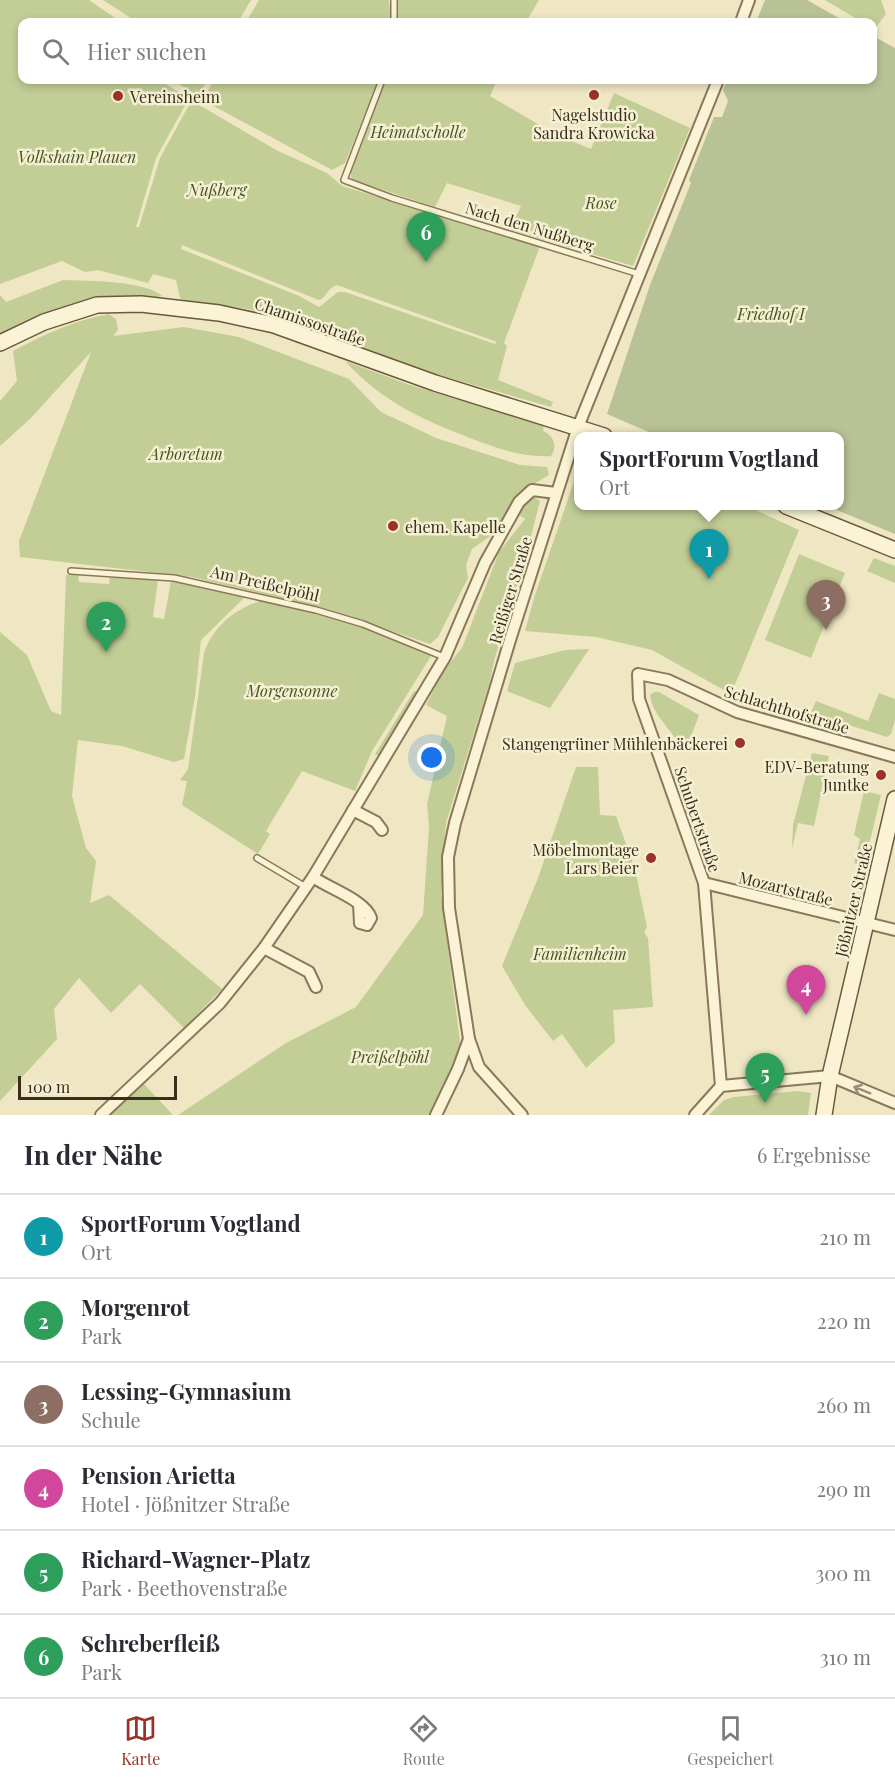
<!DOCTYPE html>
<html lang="de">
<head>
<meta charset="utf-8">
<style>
  body { margin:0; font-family:"Playfair Display",serif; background:#f7f7f7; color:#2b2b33 }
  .scale { position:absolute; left:18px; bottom:15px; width:159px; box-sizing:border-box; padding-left:6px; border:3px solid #392e1e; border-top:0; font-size:16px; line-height:21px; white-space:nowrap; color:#392e1e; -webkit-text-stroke:4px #f6f0d3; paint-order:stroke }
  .you { position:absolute; left:432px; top:758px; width:21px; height:21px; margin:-15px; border:4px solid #fff; border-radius:50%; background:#1a73e8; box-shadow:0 0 0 9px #1a73e833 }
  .badge { display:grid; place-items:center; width:39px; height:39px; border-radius:50%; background:#9b3227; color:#fff; font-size:20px; font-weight:700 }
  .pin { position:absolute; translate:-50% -50px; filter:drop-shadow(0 2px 3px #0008) }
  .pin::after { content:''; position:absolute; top:32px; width:21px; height:18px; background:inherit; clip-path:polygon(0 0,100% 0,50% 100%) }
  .popup { position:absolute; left:574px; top:432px; width:270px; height:78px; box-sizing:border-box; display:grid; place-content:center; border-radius:12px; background:#fff; filter:drop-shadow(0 2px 4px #0005); font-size:20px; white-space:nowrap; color:#7c7c81 }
  .popup b { font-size:22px; color:#2b2b33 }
  .popup::after { content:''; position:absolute; left:50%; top:100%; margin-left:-12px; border:12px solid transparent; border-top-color:#fff }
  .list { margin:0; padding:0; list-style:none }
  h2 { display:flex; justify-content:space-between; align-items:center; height:78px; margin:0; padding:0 24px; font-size:26px }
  h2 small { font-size:20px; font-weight:400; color:#7c7c81 }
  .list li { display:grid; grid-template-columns:39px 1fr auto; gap:18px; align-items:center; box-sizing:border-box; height:84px; padding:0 24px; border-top:2px solid #e1e1e2 }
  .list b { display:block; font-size:22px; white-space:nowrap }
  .list p { margin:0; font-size:20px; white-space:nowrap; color:#7c7c81 }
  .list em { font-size:20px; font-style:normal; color:#7c7c81 }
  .icon { flex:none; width:33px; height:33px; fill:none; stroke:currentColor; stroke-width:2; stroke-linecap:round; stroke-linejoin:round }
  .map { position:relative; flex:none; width:895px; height:1115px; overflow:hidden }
  .search { position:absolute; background:#fff; box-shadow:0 3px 9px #0003; left:18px; right:18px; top:18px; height:66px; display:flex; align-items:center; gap:15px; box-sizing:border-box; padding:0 21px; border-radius:12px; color:#7c7c81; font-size:22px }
  .sheet { height:582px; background:#fff }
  nav { display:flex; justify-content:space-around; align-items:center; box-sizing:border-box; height:84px; border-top:2px solid #e1e1e2; background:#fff; font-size:16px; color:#7c7c81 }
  nav a { display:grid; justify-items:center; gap:3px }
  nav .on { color:#9b3227 }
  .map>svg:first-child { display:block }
</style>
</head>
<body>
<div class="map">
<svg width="895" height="1115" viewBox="0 0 895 1115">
  <rect width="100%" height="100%" fill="#efe7c3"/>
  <g fill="#c2ce96" fill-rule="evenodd">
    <path d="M0,0h89l32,22h-99v58h137l28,17v5l-31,56 -20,69h3l21,-69 30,-55 4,-1 84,49 49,22 15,13 198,60 -36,97 3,3 -9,34 55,22 -2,5 -129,-37 -147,-55 -32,-7 -57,-7 -6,-3 -4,-18 -23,-6 -5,9 -50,-13 -13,2 -23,-11 -62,23zM182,245l137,55 3,-1 9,-11 6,-3 160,57 -2,2 -150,-52h-7l-19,15 -20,-11 -118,-47z"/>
    <polygon points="103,0 251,0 238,22 137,22"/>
    <polygon points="259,0 389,0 391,22 246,22"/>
    <polygon points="398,0 539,0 526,22 398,22"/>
    <polygon points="825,0 881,0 886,14 874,30 872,22 862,22"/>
    <polygon points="172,80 207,80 199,96"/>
    <polygon points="214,80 379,80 345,163 332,170 210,104 206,94"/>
    <polygon points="386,80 497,80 490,96 555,134 591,149 614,93 690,128 633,266 510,230 521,206 447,183 435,207 353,180 351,177 351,166"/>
    <path d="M63,280c23,1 82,0 99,16l-162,40v-41l6,7z"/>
    <path d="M109,314l7,5 2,11 -5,6 71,-9 55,10 110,42 32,33 55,26 84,27 27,2 2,8 -27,16 -13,17 -13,27 -3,-1 -21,15 -6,16 2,13 -30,59 -8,7 -101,-34 -137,-33 -172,-20 -1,-16 72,-189 -60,66 -31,28v-45l17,-20 -4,-30c30,-16 62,-31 96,-37z"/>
    <path d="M345,361l65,24 134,40 -1,6c11,5 15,15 8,25 -28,2 -55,-8 -81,-18 -48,-18 -90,-38 -125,-77z"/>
    <polygon points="578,470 578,506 747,506 799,530 731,694 652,650 596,637 525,631 534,598"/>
    <polygon points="534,497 540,501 523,568 495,657 489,685 446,823 441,894 461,1049 429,1115 178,1115 286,1043 356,1007 423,915 429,827 427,804 447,716 426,705 444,670 462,648 499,552 525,519 519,515 523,506"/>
    <polygon points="799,554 845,573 811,658 765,640"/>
    <polygon points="874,558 895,566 895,583 867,571"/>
    <polygon points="66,575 78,575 79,582 109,584 110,576 158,579 153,617 164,619 171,581 245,597 201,640 195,697 184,759 174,762 122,746 78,740 72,796 86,848 96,861 90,903 109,895 222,989 184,1028 140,984 111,1013 79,978 54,1009 57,1039 0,1101 0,632 27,655 51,711 61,715"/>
    <path d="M265,600l98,26 68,30 -59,95 -17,40 -53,-20 -36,60 4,3 -12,20 -76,-49 5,-24 -7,-1 8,-11 16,-116c9,-27 34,-47 61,-53z"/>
    <polygon points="589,649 550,708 507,691 515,663 565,650"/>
    <polygon points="414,691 419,692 380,756 375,754"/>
    <path d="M654,692h5l40,23 -9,24 -11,5c-9,-16 -27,-30 -29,-49z"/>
    <polygon points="879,693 895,699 895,720 891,734 887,737 811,713 816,701 868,721"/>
    <polygon points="812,753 829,756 814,826 798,823 792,849 793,825"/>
    <polygon points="576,767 598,767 600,815 616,816 635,869 647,927 644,932 648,938 653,1007 613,1010 615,1042 586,1068 562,1034 553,1041 525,1005 502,966 538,878"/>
    <polygon points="864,791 881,795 864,866 854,863 860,839 854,835"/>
    <polygon points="143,1083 173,1115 109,1115"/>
    <polygon points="797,1091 811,1093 808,1115 709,1115 724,1100 734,1097"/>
  </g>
  <g fill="#b8c296">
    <polygon points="765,0 807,0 846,22 756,22"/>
    <polygon points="873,36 895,48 895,534 827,506 840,506 840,436 658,436 607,414 650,285 691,183 689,180 714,117 722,117 728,101 723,90 727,80 872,80"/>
  </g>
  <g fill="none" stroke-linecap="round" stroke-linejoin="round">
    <g stroke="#8a7859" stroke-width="8">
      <g id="lane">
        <polyline points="394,0 394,22"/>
        <polyline points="382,80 344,180 392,198 639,274"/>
        <polyline points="71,571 174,578 316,610 363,624 444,657"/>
        <polyline points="257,858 304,886"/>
      </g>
    </g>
    <g stroke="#8a7859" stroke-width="14">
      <g id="street">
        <polyline points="741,22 749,0"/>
        <polyline points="353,810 376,822 382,830"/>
        <path d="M313,877c15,11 52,23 58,41l-4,7 -7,-2 -1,-19"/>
        <polyline points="704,883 895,930"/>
        <polyline points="264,948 309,972 316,987"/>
        <polyline points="721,1086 704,883 639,699 638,674 668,680 737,712 895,757"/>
        <polyline points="101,1115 220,1003 264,948 313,877 445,657 485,563 519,502 532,490 556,493"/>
        <polyline points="436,1115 458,1069 469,1039"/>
        <polyline points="522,1115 479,1067 469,1039 449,908 448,857 455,823 510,640 578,427 718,80"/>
        <polyline points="695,1115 721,1086 830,1076 895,1103"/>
      </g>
    </g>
    <g stroke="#6c593c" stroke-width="18">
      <g id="secondary">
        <polyline points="0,343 44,322 97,305 141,304 219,313 274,325 435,383 604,436"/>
        <polyline points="786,506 895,550"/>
        <polyline points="824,1115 830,1076 895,799"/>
      </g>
    </g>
    <use href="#lane" stroke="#faf3d6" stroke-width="5"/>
    <use href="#street" stroke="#faf3d6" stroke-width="10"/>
    <use href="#secondary" stroke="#faf3d6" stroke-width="15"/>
  </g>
  <defs><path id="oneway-shaft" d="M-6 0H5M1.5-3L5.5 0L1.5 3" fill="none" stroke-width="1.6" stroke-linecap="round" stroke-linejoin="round" transform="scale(1.5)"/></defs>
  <use stroke="#9a907a" href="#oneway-shaft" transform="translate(862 1090) rotate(-158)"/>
  <g fill="#9b3227" stroke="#f6f0d3" stroke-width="2">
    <circle cx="594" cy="95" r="6"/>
    <circle cx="118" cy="96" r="6"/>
    <circle cx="393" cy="526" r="6"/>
    <circle cx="740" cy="743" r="6"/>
    <circle cx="881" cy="775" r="6"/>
    <circle cx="651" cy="858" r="6"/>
  </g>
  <g text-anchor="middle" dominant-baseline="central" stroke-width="5" stroke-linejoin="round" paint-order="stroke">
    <g font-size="16" fill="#392e1e" stroke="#f6f0d3" text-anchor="end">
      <text x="130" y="96" text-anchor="start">Vereinsheim</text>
      <text x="594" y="114" text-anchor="middle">Nagelstudio<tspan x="594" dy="18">Sandra Krowicka</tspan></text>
      <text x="405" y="526" text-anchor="start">ehem. Kapelle</text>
      <text x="728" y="743">Stangengrüner Mühlenbäckerei</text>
      <text x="869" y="766">EDV-Beratung<tspan x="869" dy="18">Juntke</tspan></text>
      <text x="639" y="849">Möbelmontage<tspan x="639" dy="18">Lars Beier</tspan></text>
    </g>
    <g font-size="16" font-style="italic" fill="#445624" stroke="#f6f0d3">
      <text x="418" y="131">Heimatscholle</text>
      <text x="77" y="156">Volkshain Plauen</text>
      <text x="217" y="189">Nußberg</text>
      <text x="601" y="202">Rose</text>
      <text x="771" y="313">Friedhof I</text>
      <text x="186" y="453">Arboretum</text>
      <text x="292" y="690">Morgensonne</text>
      <text x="580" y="953">Familienheim</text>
      <text x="390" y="1056">Preißelpöhl</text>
    </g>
    <g font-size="16" fill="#392e1e" stroke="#f6f0d3">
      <text transform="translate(530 226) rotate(17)">Nach den Nußberg</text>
      <text transform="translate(310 321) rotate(19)">Chamissostraße</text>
      <text transform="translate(265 583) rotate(13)">Am Preißelpöhl</text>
      <text transform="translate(510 590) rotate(-73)">Reißiger Straße</text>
      <text transform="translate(787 709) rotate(17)">Schlachthofstraße</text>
      <text transform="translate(698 819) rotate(71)">Schubertstraße</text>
      <text transform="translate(786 888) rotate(14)">Mozartstraße</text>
      <text transform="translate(853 900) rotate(-77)">Jößnitzer Straße</text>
    </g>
  </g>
</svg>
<div class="scale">100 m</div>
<div class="you"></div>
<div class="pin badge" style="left:709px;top:579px;background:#0f9aa8">1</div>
<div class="popup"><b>SportForum Vogtland</b>Ort</div>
<div class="pin badge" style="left:106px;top:652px;background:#2e9e5b">2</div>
<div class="pin badge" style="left:826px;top:630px;background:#8d6e63">3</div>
<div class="pin badge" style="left:806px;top:1015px;background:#d1479c">4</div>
<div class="pin badge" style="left:765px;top:1103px;background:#2e9e5b">5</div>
<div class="pin badge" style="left:426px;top:262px;background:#2e9e5b">6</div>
<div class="search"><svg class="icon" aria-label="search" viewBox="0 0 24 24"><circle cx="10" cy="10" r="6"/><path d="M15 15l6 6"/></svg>Hier suchen</div>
</div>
<section class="sheet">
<h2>In der Nähe<small>6 Ergebnisse</small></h2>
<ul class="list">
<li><span class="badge" style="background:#0f9aa8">1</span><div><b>SportForum Vogtland</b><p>Ort</p></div><em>210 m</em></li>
<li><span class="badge" style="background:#2e9e5b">2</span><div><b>Morgenrot</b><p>Park</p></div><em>220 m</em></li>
<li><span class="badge" style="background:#8d6e63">3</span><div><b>Lessing-Gymnasium</b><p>Schule</p></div><em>260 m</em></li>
<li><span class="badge" style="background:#d1479c">4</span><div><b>Pension Arietta</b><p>Hotel · Jößnitzer Straße</p></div><em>290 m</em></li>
<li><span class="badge" style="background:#2e9e5b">5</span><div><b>Richard-Wagner-Platz</b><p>Park · Beethovenstraße</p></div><em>300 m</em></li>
<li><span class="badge" style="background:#2e9e5b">6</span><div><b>Schreberfleiß</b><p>Park</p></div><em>310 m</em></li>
</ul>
</section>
<nav>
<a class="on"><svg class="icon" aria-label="map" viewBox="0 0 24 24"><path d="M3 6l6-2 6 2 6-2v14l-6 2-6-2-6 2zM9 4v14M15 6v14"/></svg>Karte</a>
<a><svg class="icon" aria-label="directions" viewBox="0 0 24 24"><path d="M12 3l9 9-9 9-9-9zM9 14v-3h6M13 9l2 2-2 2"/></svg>Route</a>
<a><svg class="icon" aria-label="saved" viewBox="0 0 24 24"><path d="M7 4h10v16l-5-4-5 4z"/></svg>Gespeichert</a>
</nav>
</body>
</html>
